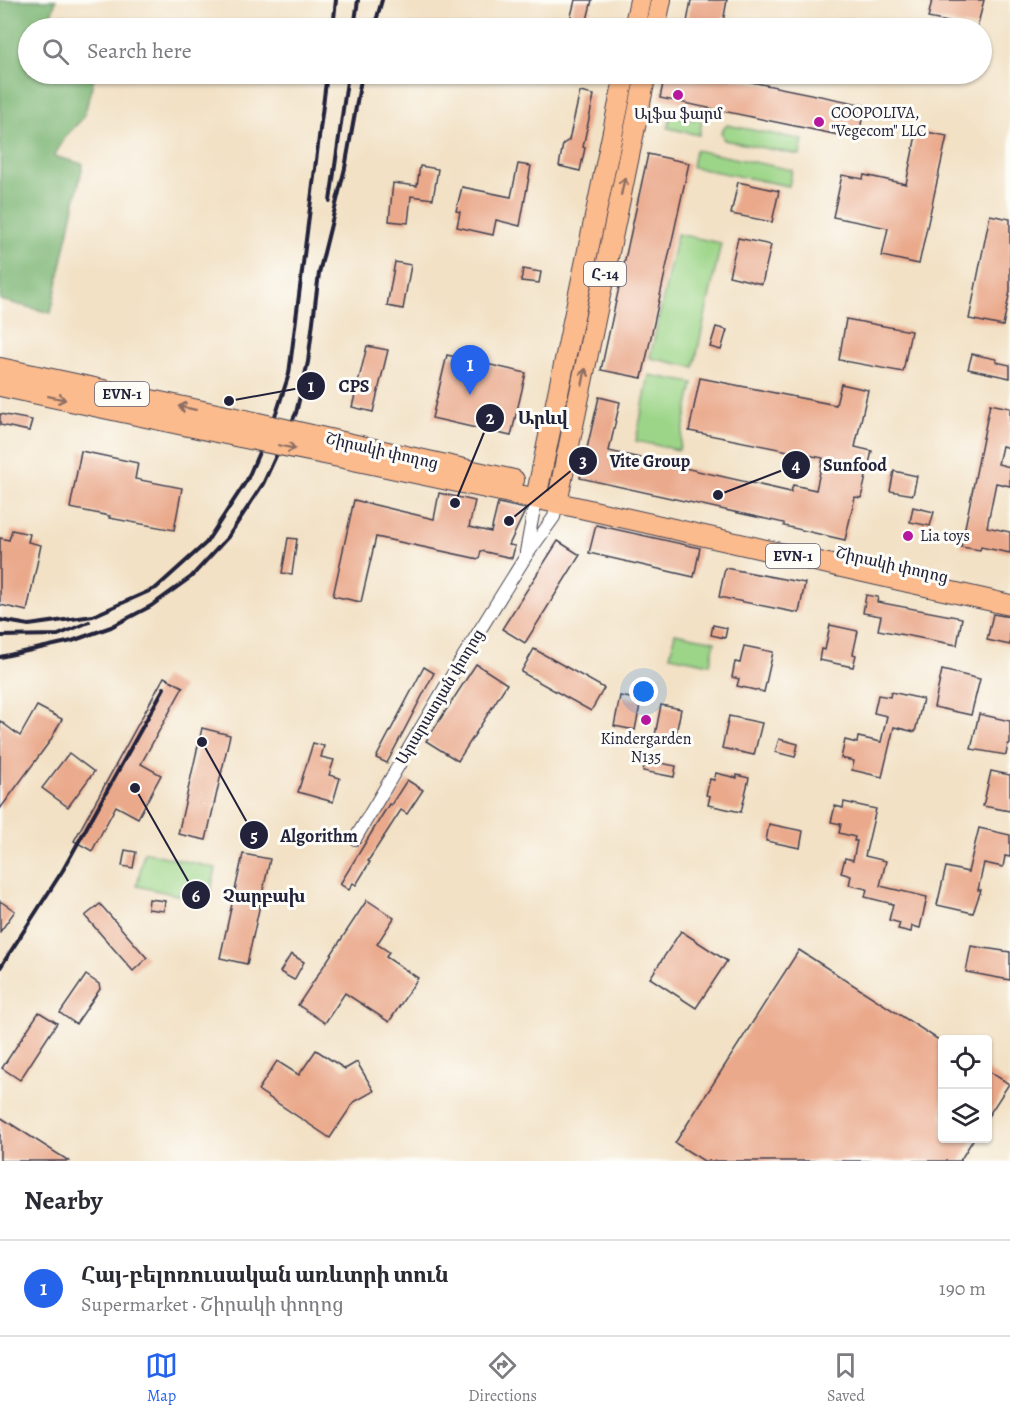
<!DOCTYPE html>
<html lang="en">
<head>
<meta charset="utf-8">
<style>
  body { margin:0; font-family:Alegreya,"Noto Serif Armenian",serif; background:#f2f2f3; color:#2b2b33 }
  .controls { position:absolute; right:18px; bottom:18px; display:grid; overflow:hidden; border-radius:6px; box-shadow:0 2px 4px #0004 }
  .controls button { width:54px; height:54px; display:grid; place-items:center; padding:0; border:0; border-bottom:2px solid #e1e1e2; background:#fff; color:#2b2b33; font:30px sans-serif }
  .you { position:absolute; left:644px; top:692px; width:21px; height:21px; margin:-15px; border:4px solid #fff; border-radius:50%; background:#1a73e8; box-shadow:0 0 0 9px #1a73e833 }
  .badge { display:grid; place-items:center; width:39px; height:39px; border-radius:50%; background:#2563eb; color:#fff; font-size:20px; font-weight:700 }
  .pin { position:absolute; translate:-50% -50px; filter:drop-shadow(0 2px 3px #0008) }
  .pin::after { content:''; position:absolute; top:32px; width:21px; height:18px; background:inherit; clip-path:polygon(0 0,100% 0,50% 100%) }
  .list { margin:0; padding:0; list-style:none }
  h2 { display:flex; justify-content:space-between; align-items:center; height:78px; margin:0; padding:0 24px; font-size:26px }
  h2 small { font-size:20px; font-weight:400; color:#7c7c81 }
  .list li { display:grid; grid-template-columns:39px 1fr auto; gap:18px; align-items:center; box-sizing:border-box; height:96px; padding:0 24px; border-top:2px solid #e1e1e2 }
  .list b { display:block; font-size:22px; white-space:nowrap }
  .list p { margin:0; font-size:20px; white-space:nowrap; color:#7c7c81 }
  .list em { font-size:20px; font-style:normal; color:#7c7c81 }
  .icon { flex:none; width:33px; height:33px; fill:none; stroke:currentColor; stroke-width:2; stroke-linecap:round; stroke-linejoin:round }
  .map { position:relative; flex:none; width:1010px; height:1161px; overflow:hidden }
  .search { position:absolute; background:#fff; box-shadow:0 2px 4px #0004; left:18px; right:18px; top:18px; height:66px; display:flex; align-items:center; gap:15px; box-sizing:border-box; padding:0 21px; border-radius:33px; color:#7c7c81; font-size:22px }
  .sheet { height:174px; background:#fff }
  nav { display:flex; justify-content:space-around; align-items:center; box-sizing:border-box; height:84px; border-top:2px solid #e1e1e2; background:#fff; font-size:16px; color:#7c7c81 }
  nav a { display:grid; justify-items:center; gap:3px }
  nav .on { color:#2563eb }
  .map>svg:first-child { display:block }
</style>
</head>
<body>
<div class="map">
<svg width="1010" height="1161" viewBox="0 0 1010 1161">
  <rect width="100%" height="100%" fill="#fdfcf7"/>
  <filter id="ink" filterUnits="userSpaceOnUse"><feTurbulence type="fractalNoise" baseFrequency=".0167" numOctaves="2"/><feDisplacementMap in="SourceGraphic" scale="12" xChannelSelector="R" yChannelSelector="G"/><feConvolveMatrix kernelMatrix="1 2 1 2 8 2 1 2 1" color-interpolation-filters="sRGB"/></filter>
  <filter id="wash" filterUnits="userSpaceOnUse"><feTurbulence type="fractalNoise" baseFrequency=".008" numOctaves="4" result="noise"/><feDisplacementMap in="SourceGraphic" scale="24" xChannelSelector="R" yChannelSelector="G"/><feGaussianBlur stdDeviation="1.35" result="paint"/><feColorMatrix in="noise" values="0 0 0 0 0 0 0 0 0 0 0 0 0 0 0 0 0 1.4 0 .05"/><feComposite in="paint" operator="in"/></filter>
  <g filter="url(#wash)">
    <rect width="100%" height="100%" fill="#f2e1c5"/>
    <g fill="#9cd588" stroke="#5f7c62" stroke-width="1.5">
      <polygon points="671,115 702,121 699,135 668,128"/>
      <polygon points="727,125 803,140 800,155 724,140 721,132"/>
      <polygon points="695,150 792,170 789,186 692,167"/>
      <polygon points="677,234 721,243 694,367 650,358"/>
      <polygon points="649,375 693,383 679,450 636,441"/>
      <polygon points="675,633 715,641 710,664 670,656"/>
      <polygon points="144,852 216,868 208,902 137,886"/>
    </g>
    <polygon fill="#7db674" stroke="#506c58" stroke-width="1.5" points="0,0 56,0 47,28 28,28 28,74 95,74 84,117 66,136 54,156 83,164 51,313 0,300"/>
    <g id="blocks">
      <g fill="#eaa98b">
        <polygon points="575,0 592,0 585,28 568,28"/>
        <polygon points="691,0 727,0 722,28 686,28"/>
        <polygon points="932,0 984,0 977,28 928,18"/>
        <polygon points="665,74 712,74 865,105 858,139 660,98"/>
        <polygon points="580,92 594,95 583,147 585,148 580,171 559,166 563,144 569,140"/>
        <polygon points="917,130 947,136 919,264 882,256 888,228 833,217 842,175 863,179 864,175 906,184"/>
        <polygon points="648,154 689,163 642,378 601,370"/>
        <polygon points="518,164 531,166 520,226 496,220 493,235 457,227 460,212 456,211 462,187 511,197"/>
        <polygon points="420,166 438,169 433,199 411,196 408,223 389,221 393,183 417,186"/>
        <polygon points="738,182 779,191 772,222 731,214"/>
        <polygon points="990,215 1010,219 1010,291 1003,326 969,319"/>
        <polygon points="738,238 771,245 762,284 729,276"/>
        <polygon points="395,262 411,265 403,309 387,306"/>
        <polygon points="523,269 541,272 539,283 521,281"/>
        <polygon points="846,319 911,331 903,372 839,360"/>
        <polygon points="716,327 727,330 721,350 710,347"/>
        <polygon points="367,346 388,350 373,412 352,407"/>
        <polygon points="972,354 996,359 996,362 1010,365 1010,378 968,369"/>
        <polygon points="447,355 526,373 511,436 432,418"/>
        <polygon points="700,378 836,405 841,384 868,390 855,447 872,451 861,498 855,497 845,540 784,526 784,523 580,478 599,397 620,402 609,451 791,492 793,485 816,490 823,458 689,431"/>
        <polygon points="990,404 1010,408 1010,448 1002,446 998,464 1010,467 1010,486 996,483 987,527 1010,532 1010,553 981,547 980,550 961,547"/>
        <polygon points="0,414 32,420 29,431 0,425"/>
        <polygon points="81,451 138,463 135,479 182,488 174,530 109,518 110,516 70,508"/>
        <polygon points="894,471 917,476 913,495 890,491"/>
        <polygon points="439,493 475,501 469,527 491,532 498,503 526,509 509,545 515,546 512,558 481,551 479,559 376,537 361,602 333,596 354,500 434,519"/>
        <polygon points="913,507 934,512 930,526 910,522"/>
        <polygon points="596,525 700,548 694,577 589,553"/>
        <polygon points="12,530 30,534 28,542 41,545 27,611 0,605 0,538 9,540"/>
        <polygon points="288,538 297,539 292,574 282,573"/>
        <polygon points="558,541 580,555 525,643 502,629"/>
        <polygon points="725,568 805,583 799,613 719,597"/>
        <polygon points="866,595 878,597 877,602 962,618 957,645 878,630 881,616 863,613"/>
        <polygon points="993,614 1010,617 1010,645 987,640"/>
        <polygon points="713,625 727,628 725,638 711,635"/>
        <polygon points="830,625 858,631 853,654 856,655 853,667 819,660 821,649 825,650"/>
        <polygon points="744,646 773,652 764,692 737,686 739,679 732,677 735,662 740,663"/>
        <polygon points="534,649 604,688 591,711 521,672"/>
        <polygon points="476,664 507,684 458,761 426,741"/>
        <polygon points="424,667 434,673 387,763 376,758"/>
        <polygon points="942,670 980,679 971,715 934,707"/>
        <polygon points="164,677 183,687 141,764 161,775 138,818 116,806 92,851 74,841"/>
        <polygon points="891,692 923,699 915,732 894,727 882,777 852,770 854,761 841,758 845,740 857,743 858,737 881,742 887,716 874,713 878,695 890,697"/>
        <polygon points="620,696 641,700 635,730 614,726"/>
        <polygon points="661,705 681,709 675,739 655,735"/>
        <polygon points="37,706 62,719 50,741 0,809 0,721 20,736"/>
        <polygon points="979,714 1010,721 1010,744 1008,744 1006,755 971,749"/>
        <polygon points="729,716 762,723 754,755 722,748"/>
        <polygon points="202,728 230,735 206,840 178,834"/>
        <polygon points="779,739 798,744 795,757 775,752"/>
        <polygon points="313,743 324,746 321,757 334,760 329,775 340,778 333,802 298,792"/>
        <polygon points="69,753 94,772 68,807 42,788"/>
        <polygon points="645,760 676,766 674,777 643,771"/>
        <polygon points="991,771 1010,775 1010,811 983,806"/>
        <polygon points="716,773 737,778 737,775 749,778 741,812 708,805 710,796 706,795 710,779 714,780"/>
        <polygon points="407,780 423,790 407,814 401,810 368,861 370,862 356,885 353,883 349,890 340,884 389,804 391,805"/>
        <polygon points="844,802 876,809 865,856 886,861 880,886 927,897 920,928 912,926 911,932 898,929 900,923 889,920 893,904 865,897 867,889 849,885 851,876 841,873 845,858 853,860 857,841 854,841 855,837 839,833 841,824 831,822 835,806 843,808"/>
        <polygon points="769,824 803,831 800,848 766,841"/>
        <polygon points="979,828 1010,835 1010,857 1005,856 1003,867 984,863 978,890 981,890 973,913 937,905 946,867 968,872"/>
        <polygon points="125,850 136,852 133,868 122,866"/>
        <polygon points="243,854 270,859 247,964 220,958"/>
        <polygon points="149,899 165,901 164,911 148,909"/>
        <polygon points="367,900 394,918 377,944 389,952 386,957 418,978 389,1022 345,993 325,1023 298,1005"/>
        <polygon points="0,901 15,911 0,932"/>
        <polygon points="100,904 147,958 133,971 85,916"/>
        <polygon points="681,931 727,961 696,1008 650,978"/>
        <polygon points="971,946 1010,952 1010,980 966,972"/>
        <polygon points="799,950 942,1042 942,1138 974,1138 960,1161 704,1161 675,1143"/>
        <polygon points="291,954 304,962 294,980 280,972"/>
        <polygon points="86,975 99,984 100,989 76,1024 60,1013"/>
        <polygon points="39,1012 57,1023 20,1080 2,1068"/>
        <polygon points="316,1050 345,1069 357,1062 374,1091 354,1102 330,1138 258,1090 277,1061 299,1075"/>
        <polygon points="987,1070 1009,1084 987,1118"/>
        <polygon points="0,1117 69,1161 0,1161"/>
      </g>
    </g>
  </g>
  <g filter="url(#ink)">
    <use href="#blocks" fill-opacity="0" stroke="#413f50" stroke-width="1.5"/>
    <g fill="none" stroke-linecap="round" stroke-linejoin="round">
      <g stroke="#413f50" stroke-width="14">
        <g id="minor">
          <polyline points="526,552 536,498"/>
          <polyline points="355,839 463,657 526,556 554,517 557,503"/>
        </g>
      </g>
      <g stroke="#413f50" stroke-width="22">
        <g id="primary">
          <polyline points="634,28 640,0"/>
          <polyline points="655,28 661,0"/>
          <polyline points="536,498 625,74"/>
          <polyline points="557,503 646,74"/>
        </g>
      </g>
      <g stroke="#413f50" stroke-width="22">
        <g id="trunk">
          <polyline points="0,368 245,420"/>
          <polyline points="0,386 240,437"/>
          <polyline points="338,441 514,480"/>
          <polyline points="334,456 576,507 1010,605"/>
        </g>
      </g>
      <use href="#minor" stroke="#fff" stroke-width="12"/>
      <use href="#primary" stroke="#fbbb8d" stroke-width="20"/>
      <use href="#trunk" stroke="#fbbb8d" stroke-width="20"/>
      <g stroke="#22223b" stroke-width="4">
        <polyline points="333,28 336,0"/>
        <polyline points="354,28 358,0"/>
        <polyline points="374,28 382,0"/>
        <polyline points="330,201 348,74"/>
        <polyline points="0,620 29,625 93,616 156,588 206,543 247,480 277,411 289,374 327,74"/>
        <polyline points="0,636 58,635 89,622"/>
        <polyline points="0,657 72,641 111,627 151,606 191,577 228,537 263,484 296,413 308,362 319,273 345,168 362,74"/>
        <polyline points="0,968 63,870 164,688"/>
      </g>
      <g stroke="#413f50" stroke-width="22" stroke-linecap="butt">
        <g id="trunk-bridge">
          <polyline points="245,420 338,441"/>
          <polyline points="240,437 334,456"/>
        </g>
      </g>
      <use href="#trunk-bridge" stroke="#fbbb8d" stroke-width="20"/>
    </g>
    <defs><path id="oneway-shaft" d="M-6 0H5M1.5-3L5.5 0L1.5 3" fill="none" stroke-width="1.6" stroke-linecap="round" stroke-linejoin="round" transform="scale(1.5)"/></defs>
    <g stroke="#8e6e64">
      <use href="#oneway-shaft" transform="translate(623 186) rotate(-78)"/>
      <use href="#oneway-shaft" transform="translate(584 377) rotate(-79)"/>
      <use href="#oneway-shaft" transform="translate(57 398) rotate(12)"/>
      <use href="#oneway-shaft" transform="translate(187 408) rotate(-168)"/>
      <use href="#oneway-shaft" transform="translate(287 447) rotate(12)"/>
    </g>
  </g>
  <g fill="#b5179e" stroke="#fdfcf7" stroke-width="2">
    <circle cx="678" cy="95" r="6"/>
    <circle cx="819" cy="122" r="6"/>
    <circle cx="908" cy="536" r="6"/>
    <circle cx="646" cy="720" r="6"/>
  </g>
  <g text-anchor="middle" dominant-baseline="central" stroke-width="6" stroke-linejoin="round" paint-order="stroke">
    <g fill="#fdfcf7" stroke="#646373" stroke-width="1.5">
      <rect x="584" y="262" width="42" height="24" rx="4.5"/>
      <rect x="95" y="382" width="54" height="24" rx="4.5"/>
      <rect x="766" y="544" width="54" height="24" rx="4.5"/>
    </g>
    <g font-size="15" font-weight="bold" fill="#22223b">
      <text x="605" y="274">Հ-14</text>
      <text x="122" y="394">EVN-1</text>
      <text x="793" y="556">EVN-1</text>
    </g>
    <g font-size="16" fill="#22223b" stroke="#fdfcf7" text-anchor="start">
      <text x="831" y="113">COOPOLIVA,<tspan x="831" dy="18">"Vegecom" LLC</tspan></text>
      <text x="678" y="114" text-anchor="middle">Ալֆա ֆարմ</text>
      <text x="920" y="536">Lia toys</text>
      <text x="646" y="739" text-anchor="middle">Kindergarden<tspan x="646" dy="18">N135</tspan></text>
    </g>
    <g font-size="16" fill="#22223b" stroke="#fdfcf7">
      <text transform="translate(382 451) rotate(13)">Շիրակի փողոց</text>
      <text transform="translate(892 565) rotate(13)">Շիրակի փողոց</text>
      <text transform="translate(440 697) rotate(-59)">Արարատյան փողոց</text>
    </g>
  </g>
  <path fill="none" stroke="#22223b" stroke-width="2" d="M229 401L311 386M455 503L490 418M509 521L583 461M718 495L796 465M202 742L254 835M135 788L196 895"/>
  <g fill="#22223b" stroke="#fdfcf7" stroke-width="2">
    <circle cx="229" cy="401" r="6"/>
    <circle cx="455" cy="503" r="6"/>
    <circle cx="509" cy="521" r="6"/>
    <circle cx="718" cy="495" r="6"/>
    <circle cx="202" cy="742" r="6"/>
    <circle cx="135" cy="788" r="6"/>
    <circle cx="311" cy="386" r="15"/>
    <circle cx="490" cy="418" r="15"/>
    <circle cx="583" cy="461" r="15"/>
    <circle cx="796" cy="465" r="15"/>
    <circle cx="254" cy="835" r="15"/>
    <circle cx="196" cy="895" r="15"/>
  </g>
  <g font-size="18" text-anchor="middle" font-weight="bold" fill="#fff">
    <text x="311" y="392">1</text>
    <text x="490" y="424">2</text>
    <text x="583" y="467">3</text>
    <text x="796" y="471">4</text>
    <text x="254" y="842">5</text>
    <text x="196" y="902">6</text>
  </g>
  <g font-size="18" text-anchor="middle" font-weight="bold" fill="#22223b" stroke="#fdfcf7" stroke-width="6" stroke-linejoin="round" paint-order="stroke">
    <text x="354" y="392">CPS</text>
    <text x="543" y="424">Արևվ</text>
    <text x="650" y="467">Vite Group</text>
    <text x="855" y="471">Sunfood</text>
    <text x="319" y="842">Algorithm</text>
    <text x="264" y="902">Չարբախ</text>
  </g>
</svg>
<div class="controls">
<button><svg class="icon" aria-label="locate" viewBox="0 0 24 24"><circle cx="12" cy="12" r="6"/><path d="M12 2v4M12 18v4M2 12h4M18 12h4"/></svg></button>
<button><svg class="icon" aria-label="layers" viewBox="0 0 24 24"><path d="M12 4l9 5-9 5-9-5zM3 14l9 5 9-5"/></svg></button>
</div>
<div class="you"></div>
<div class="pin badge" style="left:470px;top:395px">1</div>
<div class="search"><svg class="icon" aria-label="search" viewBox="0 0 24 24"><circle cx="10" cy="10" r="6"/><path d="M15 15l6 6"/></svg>Search here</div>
</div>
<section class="sheet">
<h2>Nearby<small></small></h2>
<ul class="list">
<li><span class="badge">1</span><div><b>Հայ-բելոռուսական առևտրի տուն</b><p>Supermarket · Շիրակի փողոց</p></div><em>190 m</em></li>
</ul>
</section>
<nav>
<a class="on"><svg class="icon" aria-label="map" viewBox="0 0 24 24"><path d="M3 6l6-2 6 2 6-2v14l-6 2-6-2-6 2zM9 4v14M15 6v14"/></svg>Map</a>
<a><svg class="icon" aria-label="directions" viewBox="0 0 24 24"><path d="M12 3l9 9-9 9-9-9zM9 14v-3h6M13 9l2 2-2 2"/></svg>Directions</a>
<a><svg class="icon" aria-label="saved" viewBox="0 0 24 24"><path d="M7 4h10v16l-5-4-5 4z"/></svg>Saved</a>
</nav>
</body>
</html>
